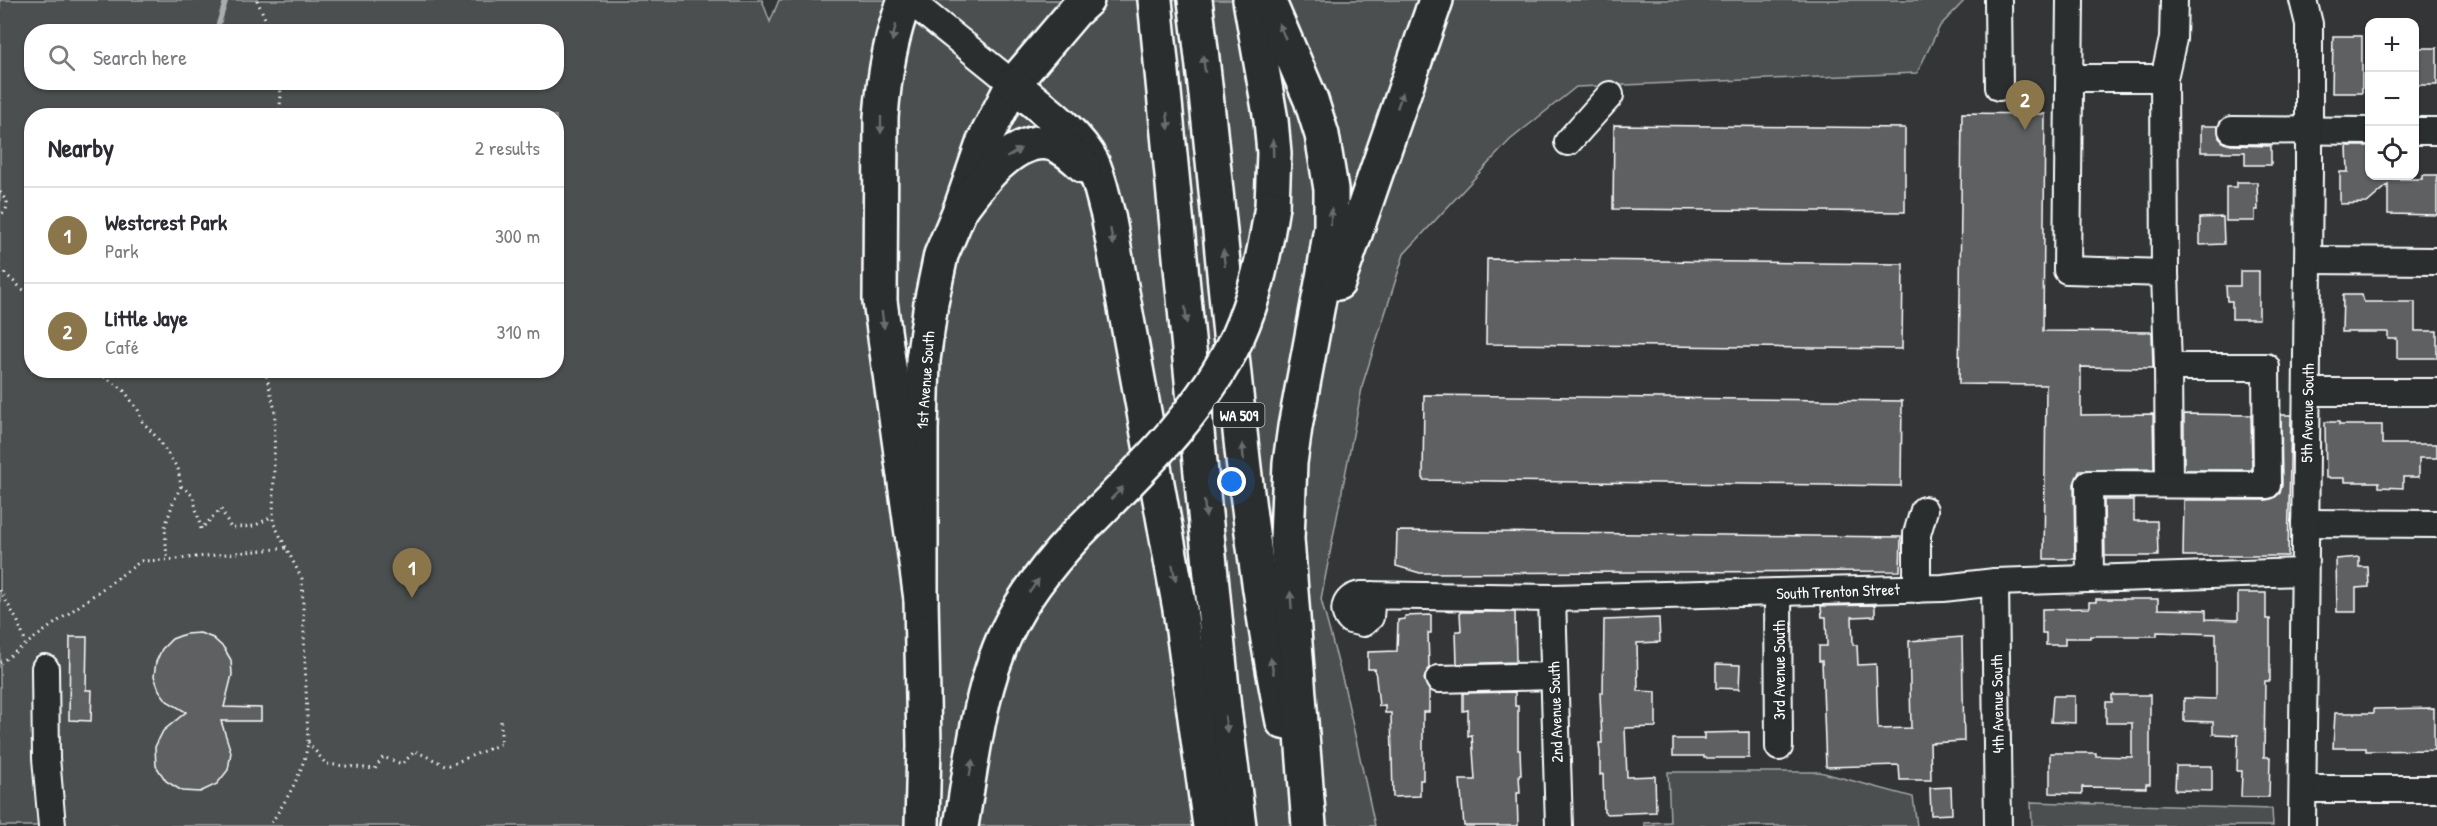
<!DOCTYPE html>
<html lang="en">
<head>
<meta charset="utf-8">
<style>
  body { margin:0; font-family:"Patrick Hand",sans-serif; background:#f2f2f3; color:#2b2b33 }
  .controls { position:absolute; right:18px; top:18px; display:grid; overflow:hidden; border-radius:12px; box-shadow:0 2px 4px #0004 }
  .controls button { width:54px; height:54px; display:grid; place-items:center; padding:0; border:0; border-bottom:2px solid #e1e1e2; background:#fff; color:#2b2b33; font:30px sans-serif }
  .you { position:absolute; left:1232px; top:482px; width:21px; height:21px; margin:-15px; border:4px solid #fff; border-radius:50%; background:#1a73e8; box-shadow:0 0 0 9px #1a73e833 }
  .badge { display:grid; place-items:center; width:39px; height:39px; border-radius:50%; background:#8a764a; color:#fff; font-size:20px; font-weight:700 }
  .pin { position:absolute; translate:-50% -50px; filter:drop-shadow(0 2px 3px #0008) }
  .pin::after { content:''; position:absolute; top:32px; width:21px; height:18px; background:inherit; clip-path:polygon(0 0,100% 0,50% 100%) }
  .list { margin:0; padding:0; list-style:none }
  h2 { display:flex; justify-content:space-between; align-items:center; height:78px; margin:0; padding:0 24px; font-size:26px }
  h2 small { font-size:20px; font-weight:400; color:#7c7c81 }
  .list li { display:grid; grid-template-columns:39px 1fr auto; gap:18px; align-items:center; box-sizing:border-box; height:96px; padding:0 24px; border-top:2px solid #e1e1e2 }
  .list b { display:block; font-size:22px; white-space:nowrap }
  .list p { margin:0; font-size:20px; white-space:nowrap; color:#7c7c81 }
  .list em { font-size:20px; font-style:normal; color:#7c7c81 }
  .icon { flex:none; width:33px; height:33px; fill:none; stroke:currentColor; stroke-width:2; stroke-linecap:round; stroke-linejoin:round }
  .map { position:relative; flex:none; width:2437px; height:826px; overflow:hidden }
  .search { position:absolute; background:#fff; box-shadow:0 2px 4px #0004; left:24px; top:24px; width:540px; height:66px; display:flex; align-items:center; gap:15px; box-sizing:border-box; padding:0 21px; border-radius:24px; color:#7c7c81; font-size:22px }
  .panel { position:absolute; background:#fff; box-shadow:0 2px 4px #0004; left:24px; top:108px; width:540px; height:270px; border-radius:24px }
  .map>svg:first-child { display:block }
</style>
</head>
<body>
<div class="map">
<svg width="2437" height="826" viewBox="0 0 2437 826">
  <rect width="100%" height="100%" fill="#333536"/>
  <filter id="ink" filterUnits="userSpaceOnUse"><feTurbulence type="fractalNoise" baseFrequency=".0167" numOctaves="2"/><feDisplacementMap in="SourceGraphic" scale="12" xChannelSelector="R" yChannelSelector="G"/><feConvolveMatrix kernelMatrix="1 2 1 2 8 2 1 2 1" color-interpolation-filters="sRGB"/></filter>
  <g filter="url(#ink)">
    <g fill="#4c4f50" stroke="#a6a7a8" stroke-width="1.5" fill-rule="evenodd">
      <path d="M0,0h762l8,22 9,-22h1186l-25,26 -23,47 -341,14 -66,53 -106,114 -41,129 -42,216 23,86 31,141h-1375zM32,32h524v50h-524zM32,116h524v254h-524z"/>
      <polygon points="1668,772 1820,772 1913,797 1917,826 1645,826 1644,823 1670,822"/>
      <polygon points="2031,802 2272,809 2273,826 2032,826"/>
    </g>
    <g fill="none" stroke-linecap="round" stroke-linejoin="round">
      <polyline stroke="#abacad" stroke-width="5" points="216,32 226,0"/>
    </g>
    <g fill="#5f6162" stroke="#fff" stroke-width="1.5">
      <polygon points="2333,36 2362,36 2362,93 2332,93"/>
      <polygon points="2416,48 2437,48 2437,85 2417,85"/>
      <polygon points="1962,113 2045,114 2043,331 2152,332 2153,368 2081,367 2081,415 2153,414 2154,469 2080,470 2074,484 2075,559 2044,559 2046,385 1959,384"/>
      <polygon points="1614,125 1905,128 1905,212 1613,209"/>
      <polygon points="2201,126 2218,126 2219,138 2224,143 2231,145 2271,146 2271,165 2245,165 2245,152 2201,152"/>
      <polygon points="2347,146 2370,146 2370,176 2376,176 2376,179 2422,179 2422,175 2437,175 2437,215 2388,214 2388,185 2367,203 2340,204 2340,172 2348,172"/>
      <polygon points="2237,182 2257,182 2258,210 2255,210 2255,221 2226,221 2226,187 2237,187"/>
      <polygon points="2223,217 2224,244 2200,245 2200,218"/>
      <polygon points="1487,259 1903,264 1902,349 1486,344"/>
      <polygon points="2240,271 2259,271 2259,319 2232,319 2232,301 2227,301 2226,286 2240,286"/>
      <polygon points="2343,295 2362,295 2364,302 2415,302 2415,331 2437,331 2437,358 2397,358 2397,339 2388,339 2388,332 2342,332"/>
      <polygon points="1424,395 1902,401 1901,486 1423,480"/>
      <polygon points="2184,414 2251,415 2252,470 2184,470"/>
      <polygon points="2281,415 2291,415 2288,556 2183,556 2184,500 2267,500 2274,498 2280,493 2282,485"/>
      <polygon points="2325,422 2339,422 2339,425 2382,425 2382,444 2437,444 2437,458 2419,458 2419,477 2403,477 2403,488 2379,487 2379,482 2345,482 2345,478 2326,478"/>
      <polygon points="2104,500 2134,500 2134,521 2157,521 2158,556 2105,556"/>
      <polygon points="1397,531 1901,537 1900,571 1420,573 1396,566"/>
      <polygon points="2359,557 2359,567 2368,567 2369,587 2356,588 2356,612 2337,612 2336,559"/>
      <polygon points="2238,593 2266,593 2266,619 2270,619 2270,681 2265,681 2264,757 2270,757 2269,797 2241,797 2242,771 2237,771 2238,735 2213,734 2213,722 2184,721 2184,698 2216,699 2216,634 2157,632 2157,636 2090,636 2090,638 2065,638 2065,645 2046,645 2046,633 2042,633 2042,609 2089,608 2089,602 2096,602 2096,599 2158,599 2158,609 2206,610 2206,619 2238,620"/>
      <polygon points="1875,605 1875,616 1852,617 1853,645 1857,645 1858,665 1876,664 1878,729 1911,728 1909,641 1962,637 1964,741 1930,743 1931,780 1900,780 1899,765 1826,767 1822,661 1819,661 1819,646 1827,646 1826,617 1822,617 1821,606"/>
      <polygon points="1460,612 1515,612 1516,662 1457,664 1456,631 1461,631"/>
      <polygon points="1431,615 1431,633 1428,633 1429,667 1424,679 1429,690 1429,712 1423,712 1423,780 1420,780 1420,796 1393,797 1391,713 1385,713 1385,705 1379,706 1375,669 1368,669 1368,652 1397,651 1398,620 1405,619 1405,616"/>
      <polygon points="1659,618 1660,642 1637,643 1638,691 1656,692 1656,727 1625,728 1627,777 1655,776 1656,812 1607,814 1604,812 1603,774 1600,775 1600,753 1599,743 1602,743 1600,693 1603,693 1604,620"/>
      <polygon points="200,633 213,638 224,648 231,660 232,675 224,707 261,708 261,721 221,721 231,752 228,770 217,784 200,792 182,791 166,781 156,766 155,747 163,731 186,712 167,701 159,690 154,676 156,662 162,649 172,639 185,634"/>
      <polygon points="70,637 87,637 86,690 92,690 91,721 69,720"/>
      <polygon points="1716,664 1740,665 1739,689 1716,688"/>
      <polygon points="1515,692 1515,706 1518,706 1518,750 1520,750 1521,775 1519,775 1520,793 1517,793 1518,826 1464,826 1460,780 1475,780 1472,735 1468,736 1468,710 1463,711 1463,693"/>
      <polygon points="2112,695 2150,695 2150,784 2146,784 2146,788 2082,787 2082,794 2050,793 2050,753 2096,753 2096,756 2132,757 2132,723 2106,723 2106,702 2112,702"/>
      <polygon points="2053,696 2075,696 2075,723 2051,722"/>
      <polygon points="2434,708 2434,750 2366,751 2366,748 2333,748 2335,713 2374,713 2374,709"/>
      <polygon points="1749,732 1749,758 1704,758 1704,756 1673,756 1673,739 1704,739 1704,733"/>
      <polygon points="2176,766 2212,766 2212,791 2175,790"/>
      <polygon points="1951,787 1952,814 1931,815 1930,788"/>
    </g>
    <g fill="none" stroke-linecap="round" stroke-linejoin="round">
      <g stroke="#fff" stroke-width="30">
        <g id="minor">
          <polyline points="909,0 1013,84"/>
          <polyline points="1998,0 1999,87"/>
          <polyline points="2070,0 2067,270 2165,273 2164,78 2173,39 2174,0"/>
          <polyline points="2070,78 2164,78"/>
          <polyline points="2232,130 2370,131"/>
          <polyline points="2414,131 2437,131"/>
          <polyline points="1568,142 1610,95"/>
          <polyline points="2309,260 2437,261"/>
          <polyline points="2168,367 2169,484"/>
          <polyline points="2307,392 2437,392"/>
          <polyline points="2305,523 2437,524"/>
          <polyline points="2090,579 2089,484 2267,485 2266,367 2168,367 2165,273"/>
          <polyline points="1995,582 1998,826"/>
          <polyline points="1917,589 1917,534 1924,510"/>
          <polyline points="1778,592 1779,747"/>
          <path d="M1372,595l-2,22 -7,6 -13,-3c-10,-11 -3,-23 11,-25l191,3 226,-6 165,-4 52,-6 309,-10"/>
          <polyline points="1552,598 1559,826"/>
          <polyline points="45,668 46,758 52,826"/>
          <polyline points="1439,679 1554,676"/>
          <polyline points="2303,789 2437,789"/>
          <polyline points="2302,826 2309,170 2309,24 2303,0"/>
        </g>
      </g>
      <g stroke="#fff" stroke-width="38">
        <polyline id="major" points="922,826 924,746 921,599 921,430 923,360 931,303 941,255 960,210 984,141 1013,84 1075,11 1087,0"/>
      </g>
      <g stroke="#fff" stroke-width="38">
        <g id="highway">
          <path d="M905,0c-15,38 -21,77 -24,117l-1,184 41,298"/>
          <polyline points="1155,0 1224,709 1239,826"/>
          <path d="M1195,0c31,240 40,484 88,722"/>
          <polyline points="1250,0 1271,120 1274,153 1272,206"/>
          <polyline points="1268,0 1311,100 1322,135 1331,189 1331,227 1324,272 1295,427 1290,463 1287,539 1309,826"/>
          <path d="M1013,84c25,21 65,49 79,78 8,17 11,36 16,53l72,394 30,217"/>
          <path d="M960,210c18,-25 53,-73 89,-67 14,3 25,14 35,23"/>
          <polyline points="1338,283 1436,0"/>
          <path d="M961,826c11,-64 18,-136 46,-195 17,-36 42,-67 69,-96"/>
        </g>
      </g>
      <g stroke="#fff" stroke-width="3" stroke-dasharray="1.5 4.5" stroke-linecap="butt">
        <polyline points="257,0 271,32"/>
        <polyline points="279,116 281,96 280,82"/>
        <polyline points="0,192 7,202 6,211 0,215"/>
        <polyline points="0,269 22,289 32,294"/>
        <polyline points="94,370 123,389 138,410 142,421 158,439 178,469 181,486 173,503 165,527 167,560"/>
        <path d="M265,370l10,40 -2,112 29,57 6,163c-4,30 -22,59 -39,84"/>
        <polyline points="181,486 193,496 201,529 221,509 231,528 254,526 273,516"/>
        <polyline points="0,590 18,622 26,644"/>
        <polyline points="0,663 141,561 167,560 286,548"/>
        <polyline points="308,742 326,764 375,769 383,757 402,764 415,751 447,766 501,744 501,721"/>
      </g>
      <use href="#minor" stroke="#2a2d2e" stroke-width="26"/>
      <use href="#major" stroke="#2a2d2e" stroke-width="33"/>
      <use href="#highway" stroke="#2a2d2e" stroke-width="33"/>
      <g stroke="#fff" stroke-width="38" stroke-linecap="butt">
        <path id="highway-bridge" d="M1076,535c59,-60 124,-120 161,-197 19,-42 28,-87 35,-132"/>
      </g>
      <use href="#highway-bridge" stroke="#2a2d2e" stroke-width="33"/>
    </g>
    <defs><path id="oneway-solid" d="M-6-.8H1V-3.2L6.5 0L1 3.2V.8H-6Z" transform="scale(1.5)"/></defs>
    <g fill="#6a6c6d">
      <use href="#oneway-solid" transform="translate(1282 31) rotate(-114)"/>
      <use href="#oneway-solid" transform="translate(894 33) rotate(103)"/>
      <use href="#oneway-solid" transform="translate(1204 64) rotate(-97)"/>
      <use href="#oneway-solid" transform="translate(1400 100) rotate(-71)"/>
      <use href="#oneway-solid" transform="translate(1168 121) rotate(84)"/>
      <use href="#oneway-solid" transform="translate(881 125) rotate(90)"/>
      <use href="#oneway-solid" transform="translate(1273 148) rotate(-92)"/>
      <use href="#oneway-solid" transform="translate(1014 153) rotate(-32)"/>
      <use href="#oneway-solid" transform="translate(1331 217) rotate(-89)"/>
      <use href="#oneway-solid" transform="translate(1112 237) rotate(79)"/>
      <use href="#oneway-solid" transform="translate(1224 258) rotate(-96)"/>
      <use href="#oneway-solid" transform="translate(1186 315) rotate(85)"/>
      <use href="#oneway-solid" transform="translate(883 320) rotate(82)"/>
      <use href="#oneway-solid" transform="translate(1243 452) rotate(-95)"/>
      <use href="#oneway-solid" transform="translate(1117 493) rotate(-45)"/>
      <use href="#oneway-solid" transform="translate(1205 509) rotate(84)"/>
      <use href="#oneway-solid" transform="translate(1174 573) rotate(80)"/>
      <use href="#oneway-solid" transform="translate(1034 586) rotate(-55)"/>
      <use href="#oneway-solid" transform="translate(1291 600) rotate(-94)"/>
      <use href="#oneway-solid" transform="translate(1272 666) rotate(-101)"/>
      <use href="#oneway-solid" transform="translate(1226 724) rotate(83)"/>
      <use href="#oneway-solid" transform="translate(971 768) rotate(-80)"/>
    </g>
  </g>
  <g text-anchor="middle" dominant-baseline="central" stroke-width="5" stroke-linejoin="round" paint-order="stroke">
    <rect fill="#2a2d2e" stroke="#bfc0c0" stroke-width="1.5" x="1213.5" y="403" width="51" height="24" rx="4.5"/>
    <g font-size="15" font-weight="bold" fill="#fff">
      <text x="1239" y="415">WA 509</text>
    </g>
    <g font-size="16" fill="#fff" stroke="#2a2d2e">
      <text transform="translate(925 380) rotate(-86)">1st Avenue South</text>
      <text transform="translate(2307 413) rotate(-89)">5th Avenue South</text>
      <text transform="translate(1838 591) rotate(-2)">South Trenton Street</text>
      <text transform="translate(1779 670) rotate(-90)">3rd Avenue South</text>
      <text transform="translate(1997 704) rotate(-91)">4th Avenue South</text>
      <text transform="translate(1555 712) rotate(-92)">2nd Avenue South</text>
    </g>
  </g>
</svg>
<div class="controls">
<button>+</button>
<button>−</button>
<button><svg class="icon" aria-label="locate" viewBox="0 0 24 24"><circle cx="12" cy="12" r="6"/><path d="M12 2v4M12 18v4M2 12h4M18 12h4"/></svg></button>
</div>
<div class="you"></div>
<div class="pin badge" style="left:412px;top:598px">1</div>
<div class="pin badge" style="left:2025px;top:130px">2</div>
<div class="search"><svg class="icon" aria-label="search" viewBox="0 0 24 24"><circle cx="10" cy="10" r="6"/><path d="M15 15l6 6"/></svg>Search here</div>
<section class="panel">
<h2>Nearby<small>2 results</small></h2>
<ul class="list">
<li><span class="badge">1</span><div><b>Westcrest Park</b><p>Park</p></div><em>300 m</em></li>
<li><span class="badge">2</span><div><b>Little Jaye</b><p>Café</p></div><em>310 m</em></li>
</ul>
</section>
</div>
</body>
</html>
